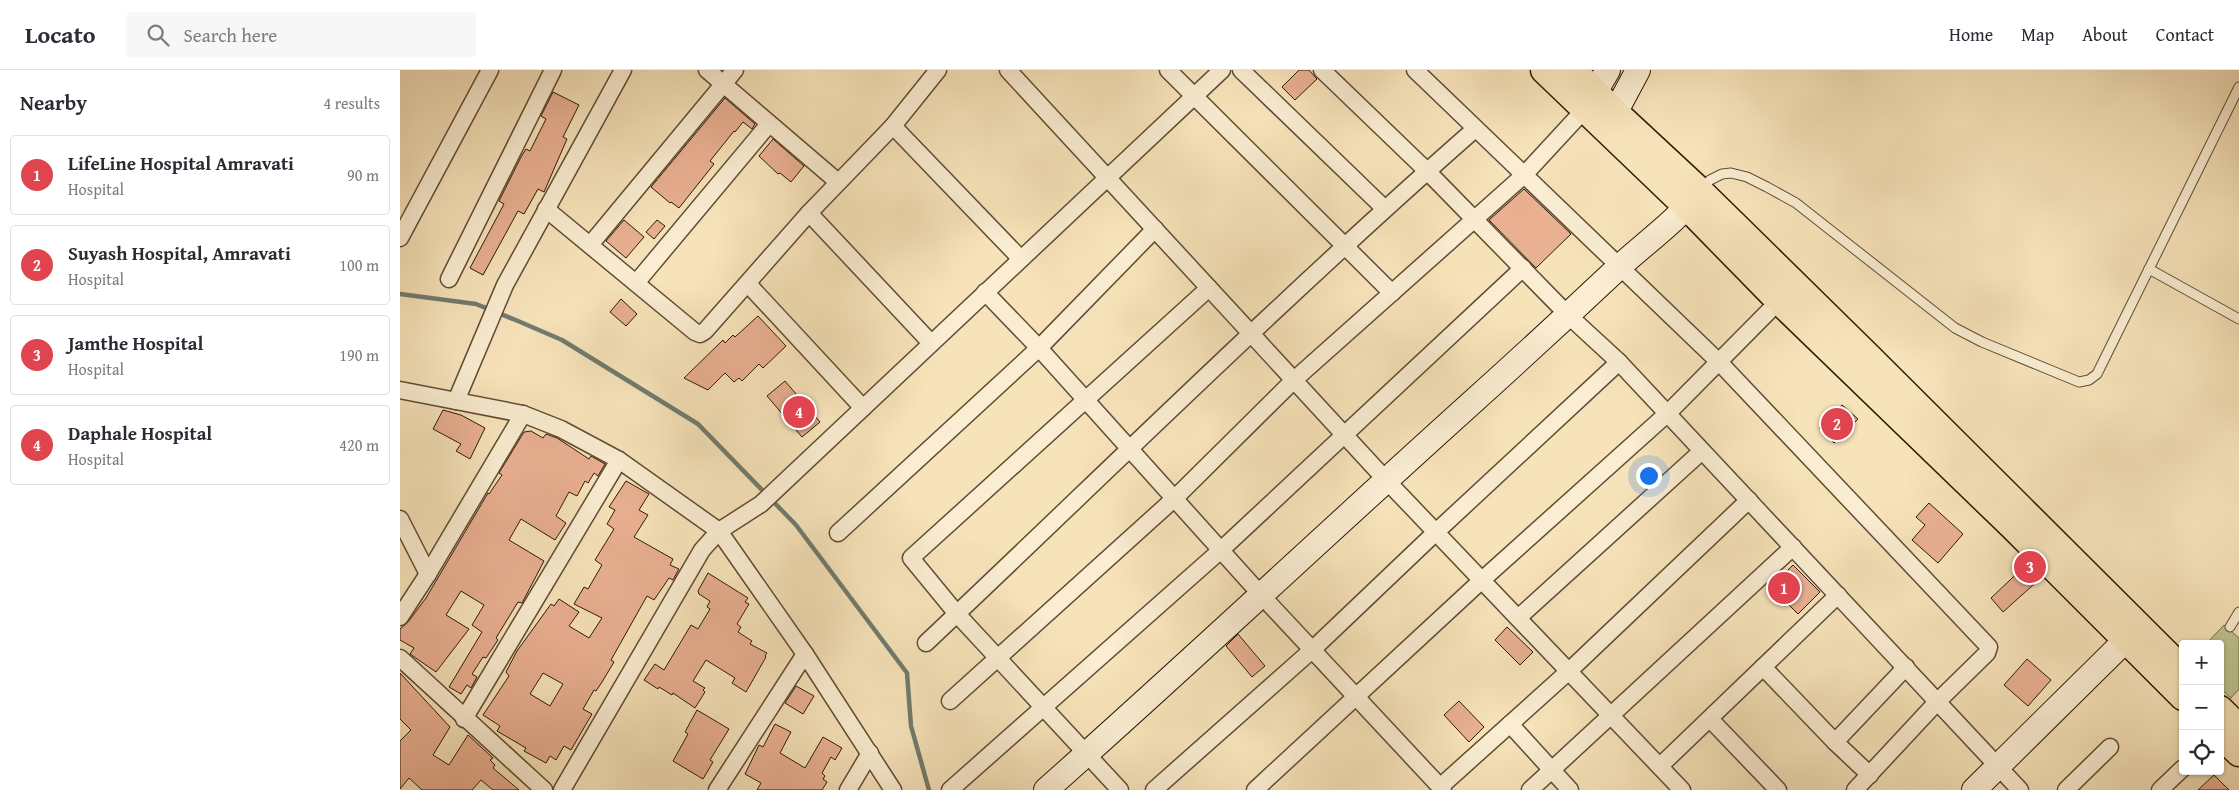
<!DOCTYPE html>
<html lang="en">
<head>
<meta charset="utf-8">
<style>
  body { margin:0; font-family:"Gentium Book Plus",serif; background:#f7f7f7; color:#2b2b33 }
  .controls { position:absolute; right:15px; bottom:15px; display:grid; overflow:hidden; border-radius:5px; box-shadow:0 1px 4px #0004 }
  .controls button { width:45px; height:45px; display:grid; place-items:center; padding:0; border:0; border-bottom:1px solid #e1e1e2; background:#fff; color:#2b2b33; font:25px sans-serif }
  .you { position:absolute; left:1248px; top:405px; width:18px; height:18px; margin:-12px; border:4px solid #fff; border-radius:50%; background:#1a73e8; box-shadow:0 0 0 8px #1a73e833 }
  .badge { display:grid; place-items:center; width:32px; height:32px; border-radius:50%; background:#7c3aed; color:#fff; font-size:16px; font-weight:700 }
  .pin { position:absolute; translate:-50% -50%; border:2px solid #fff; box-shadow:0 1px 5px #0006 }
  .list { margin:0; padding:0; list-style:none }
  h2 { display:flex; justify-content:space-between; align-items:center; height:65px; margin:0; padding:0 20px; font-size:21px }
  h2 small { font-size:16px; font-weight:400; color:#7c7c81 }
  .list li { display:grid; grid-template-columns:32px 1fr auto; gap:15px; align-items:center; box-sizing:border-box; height:80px; margin:0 10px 10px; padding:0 10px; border:1px solid #e1e1e2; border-radius:5px }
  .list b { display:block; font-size:19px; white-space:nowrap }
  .list p { margin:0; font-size:16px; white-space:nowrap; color:#7c7c81 }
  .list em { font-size:16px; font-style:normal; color:#7c7c81 }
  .icon { flex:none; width:28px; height:28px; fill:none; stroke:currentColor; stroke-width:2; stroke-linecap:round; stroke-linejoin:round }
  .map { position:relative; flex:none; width:1839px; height:720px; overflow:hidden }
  header { display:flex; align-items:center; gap:30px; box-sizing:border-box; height:70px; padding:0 25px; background:#fff; border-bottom:1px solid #e1e1e2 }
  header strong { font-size:24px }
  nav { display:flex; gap:28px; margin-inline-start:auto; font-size:18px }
  .search { width:350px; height:45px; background:#f7f7f7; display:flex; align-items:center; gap:12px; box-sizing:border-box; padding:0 18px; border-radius:5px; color:#7c7c81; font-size:19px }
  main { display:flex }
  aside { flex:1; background:#fff }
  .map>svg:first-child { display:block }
</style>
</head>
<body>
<header>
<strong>Locato</strong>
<div class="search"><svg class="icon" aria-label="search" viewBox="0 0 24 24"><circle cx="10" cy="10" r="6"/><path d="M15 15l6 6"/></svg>Search here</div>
<nav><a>Home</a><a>Map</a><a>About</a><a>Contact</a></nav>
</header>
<main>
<aside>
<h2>Nearby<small>4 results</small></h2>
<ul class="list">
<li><span class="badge" style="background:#e0444e">1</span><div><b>LifeLine Hospital Amravati</b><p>Hospital</p></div><em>90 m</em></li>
<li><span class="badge" style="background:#e0444e">2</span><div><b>Suyash Hospital, Amravati</b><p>Hospital</p></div><em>100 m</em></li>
<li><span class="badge" style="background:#e0444e">3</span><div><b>Jamthe Hospital</b><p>Hospital</p></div><em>190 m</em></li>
<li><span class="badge" style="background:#e0444e">4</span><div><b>Daphale Hospital</b><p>Hospital</p></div><em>420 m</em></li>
</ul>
</aside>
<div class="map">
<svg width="1839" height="720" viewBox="0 0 1839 720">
  <rect width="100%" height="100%" fill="#f7e3ba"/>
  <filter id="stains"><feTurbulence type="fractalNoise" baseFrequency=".004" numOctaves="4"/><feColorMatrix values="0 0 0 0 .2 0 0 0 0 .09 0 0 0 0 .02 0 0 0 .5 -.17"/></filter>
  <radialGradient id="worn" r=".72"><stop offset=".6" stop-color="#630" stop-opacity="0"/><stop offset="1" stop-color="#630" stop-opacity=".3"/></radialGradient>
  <polygon fill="#bdc490" stroke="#766f4c" points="1824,555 1839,568 1839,619 1831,628 1820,618 1820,574 1806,574"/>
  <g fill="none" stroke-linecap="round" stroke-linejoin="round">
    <polyline stroke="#717c6e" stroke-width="4.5" points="0,224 76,234 118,251 162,270 298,354 396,455 507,603 511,656 529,720"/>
  </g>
  <g fill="#e9b092" stroke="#2e1a07" fill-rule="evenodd">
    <polygon points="899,0 909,0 917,9 895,30 882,17"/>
    <polygon points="153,22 179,35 163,67 167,69 144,122 138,119 124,144 118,141 83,205 70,198 104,134 99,131 121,87 126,79 130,81 146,49 141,46"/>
    <polygon points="325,28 355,54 352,59 343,52 335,62 334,61 310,91 314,94 279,138 271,132 270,133 251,117"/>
    <polygon points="373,69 404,96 391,112 380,103 378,104 359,86"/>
    <polygon points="1124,119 1171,164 1136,198 1089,150"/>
    <polygon points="224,150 244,167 226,188 206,171"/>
    <polygon points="257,150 265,156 254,169 246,162"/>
    <polygon points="221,229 237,244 226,256 210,242"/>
    <polygon points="358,246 386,276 363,298 359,294 342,311 339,308 334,312 325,303 308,320 284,308 323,270 325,273 333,265 335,267"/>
    <polygon points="385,311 420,352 402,367 367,326"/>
    <polygon points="1442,335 1458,349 1434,373 1419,358"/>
    <polygon points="43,340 61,345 85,358 70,389 56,381 61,374 33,359"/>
    <polygon points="131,361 143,368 146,364 157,368 189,389 191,386 205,394 198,406 194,403 188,413 185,411 177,426 169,422 156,446 166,453 155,470 121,449 109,470 144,491 122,533 118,532 96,568 98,570 86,588 83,587 72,604 77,607 71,618 67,615 61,624 49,617 82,562 72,555 84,535 61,521 46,545 69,559 36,602 10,584 14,578 0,570 0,559 8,552 26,528 88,423 89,424 102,405 99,403 124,362"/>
    <path d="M226,411l23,13 -10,16 9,5 -14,22 39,22 -3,6 9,4 -6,11 -4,-2 -15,22 -7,-4 -36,64 3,2 -12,20 -6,9 -2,-1 -11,19 9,5 -21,36 -7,-4 -8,14 -6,-4 -4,7 -22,-12 2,-3 -29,-17 3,-5 -17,-11 26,-39 -3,-4 11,-21 34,-47 3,2 5,-7 20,13 -10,14 20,12 13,-20 -28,-14 10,-17 4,2 14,-24 -7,-5 19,-31 -7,-5 8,-14 -6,-3zM143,603l20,11 -13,22 -20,-12z"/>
    <polygon points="1529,433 1563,464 1538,493 1512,470 1525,455 1516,447"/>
    <polygon points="1628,493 1642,507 1603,542 1591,528"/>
    <polygon points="1393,495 1420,522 1398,544 1371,517"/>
    <polygon points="308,503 348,528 345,532 349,534 337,554 341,557 338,562 352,571 350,574 367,583 365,586 366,587 346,622 332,613 335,608 306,590 293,611 305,618 303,620 305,622 295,638 273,623 272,625 259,617 258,619 244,610 255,594 264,600 291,555 298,559 310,539 307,537 310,531 299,524 298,521"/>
    <polygon points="1107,557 1133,582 1120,595 1095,570"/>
    <polygon points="838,564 865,596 852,607 826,576"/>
    <polygon points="1627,589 1651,610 1628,636 1604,615"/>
    <polygon points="0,603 50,657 33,685 49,695 68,665 93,688 90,690 95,695 93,698 119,720 93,720 81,710 72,720 22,720 9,708 0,719 0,671 11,660 0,649"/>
    <polygon points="396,616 414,626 403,644 385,633"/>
    <polygon points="1059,631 1084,657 1069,672 1044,645"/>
    <polygon points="297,640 329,659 310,690 313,692 303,709 273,691 288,664 285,662"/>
    <polygon points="375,654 391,662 380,683 405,698 423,667 442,678 435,690 431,687 422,703 425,706 423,709 427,712 422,720 357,720 361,713 345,704 359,675 363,677"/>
    <polygon points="1814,705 1829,720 1798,720"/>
  </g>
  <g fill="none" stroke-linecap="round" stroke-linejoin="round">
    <g stroke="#604c34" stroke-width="11">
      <g id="lane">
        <polyline points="1302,119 1310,110 1322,104 1331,103 1347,107 1367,117 1396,133 1555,258 1582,272 1679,312 1689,310 1697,304 1839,17"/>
        <polyline points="1749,199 1839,249"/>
        <polyline points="1830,557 1839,542"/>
      </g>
    </g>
    <g stroke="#604c34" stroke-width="19">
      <g id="street">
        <polyline points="307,0 438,112"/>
        <polyline points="608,0 986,410 1282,720"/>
        <polyline points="768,0 992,223"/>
        <polyline points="841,0 985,139"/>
        <polyline points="922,0 1027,101 1169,246 1219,292 1620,720"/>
        <polyline points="1015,0 1320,293 1589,577 1587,583 1537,632 1455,720"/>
        <polyline points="493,56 620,188"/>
        <polyline points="146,139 295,262 300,264 305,261 409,143 493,56 538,0"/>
        <polyline points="409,143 531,273"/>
        <polyline points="0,168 90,0"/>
        <polyline points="190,175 335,0"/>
        <polyline points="49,209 153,0"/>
        <polyline points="236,213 369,54"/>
        <polyline points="348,214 463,338"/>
        <polyline points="585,222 639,278 862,526 1043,720"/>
        <polyline points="0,320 123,344 161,359 219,390 319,461 405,584 493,720"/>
        <polyline points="56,331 105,215 223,0"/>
        <polyline points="0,449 28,504"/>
        <polyline points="438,463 639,278 755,159"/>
        <polyline points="0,547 28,504 123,344"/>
        <polyline points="1118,548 1302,381"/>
        <path d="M526,573c182,-172 361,-349 549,-514"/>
        <polyline points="0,588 144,720"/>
        <polyline points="1363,597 1435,672 1470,705"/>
        <polyline points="550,631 775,428 894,310 1123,106 1185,39"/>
        <polyline points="64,649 219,390"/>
        <polyline points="1310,649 1378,720"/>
        <polyline points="1110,654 1170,720"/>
        <polyline points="1435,672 1506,597"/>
        <polyline points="1260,696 1438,525"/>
        <polyline points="1040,717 1169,601 1349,430"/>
        <polyline points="162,720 302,480 319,461 361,434 822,0"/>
        <polyline points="317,720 405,584"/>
        <polyline points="448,720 470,683"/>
        <polyline points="550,720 821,480 1123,198"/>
        <polyline points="720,720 557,544 511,488 809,218"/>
        <polyline points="754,720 912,580 1036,462 1219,292"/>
        <polyline points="855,720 1082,510 1268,343 1379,231"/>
        <polyline points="1130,720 1393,477"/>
        <polyline points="1666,720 1710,677"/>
        <polyline points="1760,720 1783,698"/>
      </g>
    </g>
    <g stroke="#2e1a07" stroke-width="26">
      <g id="secondary">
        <polyline points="1186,37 1208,0"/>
        <polyline points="1207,58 1238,0"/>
        <path d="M646,720c142,-126 280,-256 421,-383 51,-46 101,-92 151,-139 27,-25 58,-46 81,-76"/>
        <polyline points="1574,720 1739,557"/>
      </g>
    </g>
    <g stroke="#2e1a07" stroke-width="29">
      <g id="primary">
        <polyline points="1144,0 1287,137 1379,231 1613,457 1783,627"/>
        <polyline points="1173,0 1216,43 1300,121 1469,287 1783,600"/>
        <polyline points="1820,639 1839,658"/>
        <polyline points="1820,665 1839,683"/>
      </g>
    </g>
    <use href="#lane" stroke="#faedd2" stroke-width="9"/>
    <use href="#street" stroke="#faedd2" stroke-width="16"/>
    <use href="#secondary" stroke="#faedd2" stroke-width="24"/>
    <use href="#primary" stroke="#f7e3ba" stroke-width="26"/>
  </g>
  <rect width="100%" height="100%" filter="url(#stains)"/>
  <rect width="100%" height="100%" fill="url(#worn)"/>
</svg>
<div class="controls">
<button>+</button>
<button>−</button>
<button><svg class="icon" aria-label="locate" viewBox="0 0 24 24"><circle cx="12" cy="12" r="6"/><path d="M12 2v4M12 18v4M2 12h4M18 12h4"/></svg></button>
</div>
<div class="you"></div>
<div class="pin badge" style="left:1384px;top:518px;background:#e0444e">1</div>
<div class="pin badge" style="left:1437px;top:354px;background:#e0444e">2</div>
<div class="pin badge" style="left:1630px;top:497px;background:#e0444e">3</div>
<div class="pin badge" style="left:399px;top:342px;background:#e0444e">4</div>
</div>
</main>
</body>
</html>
